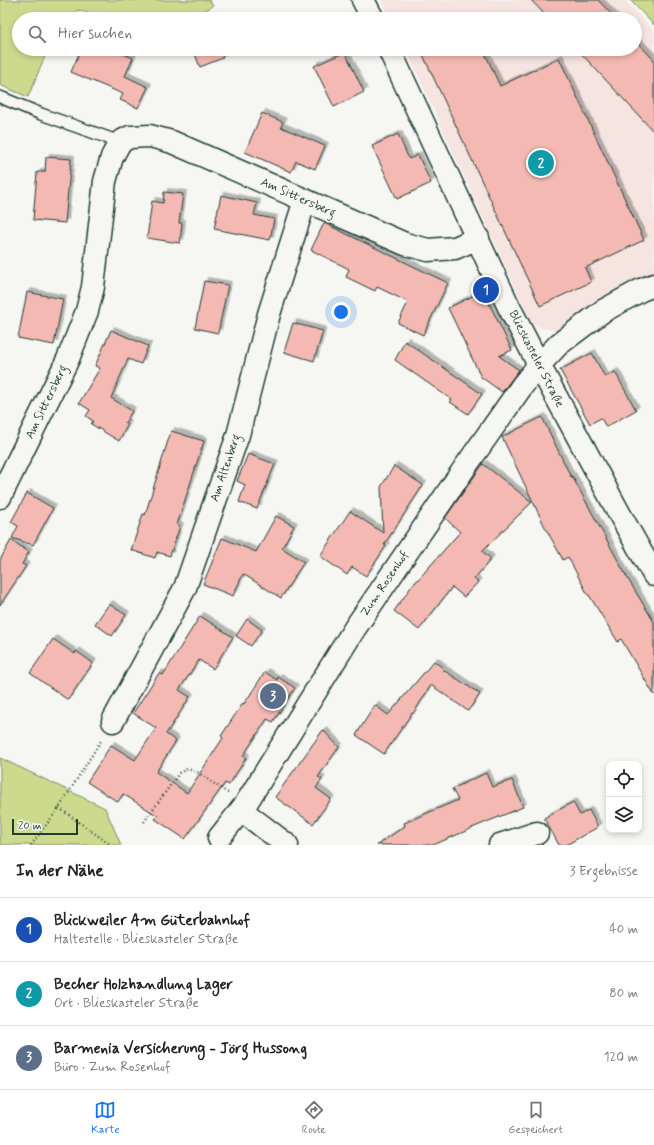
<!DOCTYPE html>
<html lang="de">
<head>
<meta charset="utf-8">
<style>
  body { margin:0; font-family:Mynerve,sans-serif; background:#f2f2f2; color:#222 }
  .controls { position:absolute; right:12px; bottom:12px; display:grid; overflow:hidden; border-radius:8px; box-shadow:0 2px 6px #0003 }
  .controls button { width:36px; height:36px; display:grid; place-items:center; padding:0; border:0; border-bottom:1px solid #e0e0e0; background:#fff; color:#222; font:20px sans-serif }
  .scale { position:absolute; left:12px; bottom:10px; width:66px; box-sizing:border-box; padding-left:4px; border:2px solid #1f3d34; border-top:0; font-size:11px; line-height:14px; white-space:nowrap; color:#1f3d34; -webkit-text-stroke:3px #f6f6f2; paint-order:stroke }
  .you { position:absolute; left:341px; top:312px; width:14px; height:14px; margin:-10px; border:3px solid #fff; border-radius:50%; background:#1a73e8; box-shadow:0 0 0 6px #1a73e833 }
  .badge { display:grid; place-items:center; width:26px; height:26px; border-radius:50%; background:#1a73e8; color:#fff; font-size:13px; font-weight:700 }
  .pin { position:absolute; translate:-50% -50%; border:2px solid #fff; box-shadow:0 1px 4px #0006 }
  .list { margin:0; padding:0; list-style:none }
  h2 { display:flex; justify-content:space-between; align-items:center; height:52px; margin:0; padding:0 16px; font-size:17px }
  h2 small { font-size:13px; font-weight:400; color:#767676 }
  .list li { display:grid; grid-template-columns:26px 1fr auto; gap:12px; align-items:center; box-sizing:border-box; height:64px; padding:0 16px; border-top:1px solid #e0e0e0 }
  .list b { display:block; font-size:15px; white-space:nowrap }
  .list p { margin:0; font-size:13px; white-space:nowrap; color:#767676 }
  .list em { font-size:13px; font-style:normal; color:#767676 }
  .icon { flex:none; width:22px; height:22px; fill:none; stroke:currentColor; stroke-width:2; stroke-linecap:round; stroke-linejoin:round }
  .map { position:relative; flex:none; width:654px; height:845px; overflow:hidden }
  .search { position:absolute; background:#fff; box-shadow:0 2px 6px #0003; left:12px; right:12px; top:12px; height:44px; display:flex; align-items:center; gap:10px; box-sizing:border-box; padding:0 14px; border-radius:22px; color:#767676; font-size:15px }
  .sheet { height:244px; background:#fff }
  nav { display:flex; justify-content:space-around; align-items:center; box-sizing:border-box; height:56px; border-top:1px solid #e0e0e0; background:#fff; font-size:11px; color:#767676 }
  nav a { display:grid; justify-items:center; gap:2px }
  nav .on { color:#1a73e8 }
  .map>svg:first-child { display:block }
</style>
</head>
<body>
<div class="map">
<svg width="654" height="845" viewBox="0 0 654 845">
  <defs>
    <filter id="shadow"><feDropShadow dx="3.5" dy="-3.5" stdDeviation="0" flood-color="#0004"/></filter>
  </defs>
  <rect width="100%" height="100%" fill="#f6f6f2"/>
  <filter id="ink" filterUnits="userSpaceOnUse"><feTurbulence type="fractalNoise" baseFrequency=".025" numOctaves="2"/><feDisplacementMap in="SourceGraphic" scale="8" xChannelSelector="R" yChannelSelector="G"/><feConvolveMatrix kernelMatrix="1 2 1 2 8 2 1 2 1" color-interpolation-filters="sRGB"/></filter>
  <g filter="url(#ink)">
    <polygon fill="#f5e4df" points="381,0 624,0 654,31 654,279 570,325 554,330 541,328 530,320 406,49 635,49 635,19 392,19"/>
    <g fill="#cdda8e" stroke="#768c61">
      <polygon points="0,0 209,0 213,5 195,19 107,19 78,10 68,19 19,19 19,49 48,49 28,97 0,85"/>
      <polygon points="630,0 654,0 654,25"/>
      <polygon points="0,758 105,808 121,845 0,845"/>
    </g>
    <g fill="#f4b9b2" stroke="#1f3d34" filter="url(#shadow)">
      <polygon points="531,0 598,0 616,19 549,19"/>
      <polygon points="635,40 654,60 654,132 577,49 635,49"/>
      <polygon points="81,49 111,49 133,58 125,76 148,87 138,108 120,100 123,94 71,72"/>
      <polygon points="193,49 219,49 223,58 200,67"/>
      <polygon points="437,49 483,49 500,86 559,58 644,240 585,268 591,282 540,306 423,55"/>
      <polygon points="345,52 364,92 334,107 314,66"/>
      <polygon points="262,113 283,122 281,127 325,146 315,169 296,161 291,172 245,152"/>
      <polygon points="398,134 409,159 418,155 431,183 397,199 372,146"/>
      <polygon points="46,157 71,159 65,223 33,220 37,172 45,172"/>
      <polygon points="164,192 183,194 179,223 182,223 180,243 147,238 152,201 163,203"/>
      <polygon points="221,195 257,203 254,215 274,219 270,240 214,229"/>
      <polygon points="324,223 448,283 423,335 398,323 408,302 377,287 375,291 346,277 349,269 311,250"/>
      <polygon points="204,281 228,285 218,333 195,328"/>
      <polygon points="483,291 512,350 499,356 519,370 502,392 481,377 448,308"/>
      <polygon points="27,292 63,299 54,345 18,338"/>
      <polygon points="293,323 323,331 314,361 284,352"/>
      <polygon points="111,330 148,346 141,364 128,359 111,398 132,411 125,423 128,424 119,441 91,424 93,421 86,416 90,410 79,403 100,368 95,366"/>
      <polygon points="405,341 482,394 468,414 450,402 452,400 395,360"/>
      <polygon points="592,353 605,377 615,372 636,410 606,427 601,418 590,424 560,370"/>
      <polygon points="542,417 571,477 572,476 628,579 654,622 654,695 621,639 618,642 589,595 588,595 568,557 563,560 545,527 502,437"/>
      <polygon points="171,431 204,441 177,525 180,526 170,556 157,552 155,558 131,550 143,514 145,515"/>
      <polygon points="248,454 275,464 257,509 239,502 245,485 237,481"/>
      <polygon points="483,464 532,502 482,551 491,559 474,579 478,582 464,597 452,587 419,630 394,611 414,583 415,583 460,532 445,518"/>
      <polygon points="394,466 423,485 384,545 386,546 366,576 352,567 347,575 320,556 350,511 383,533 381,487"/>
      <polygon points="27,493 53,508 33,545 12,538 18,526 11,522"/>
      <polygon points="276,516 294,526 282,548 304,562 281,598 243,574 233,596 203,584 222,538 256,552"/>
      <polygon points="11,540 29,552 22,564 26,566 0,605 0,560"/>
      <polygon points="109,604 126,615 112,636 95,624"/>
      <polygon points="200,616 233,637 213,669 199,660 179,690 190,697 166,734 176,741 156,772 187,793 223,738 221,736 243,703 244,704 265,672 277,680 278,677 295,688 273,722 267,719 243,756 246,758 229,785 225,783 185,839 155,819 158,816 123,794 118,802 87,782 111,745 135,760 156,728 133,713 159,673 163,675"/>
      <polygon points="247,619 262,630 251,646 236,636"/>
      <polygon points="53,639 75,654 76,651 93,663 68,700 30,673"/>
      <polygon points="434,661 443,668 442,669 480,694 468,711 431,685 413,714 412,713 384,754 356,735 375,705 388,715"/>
      <polygon points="323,730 339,747 318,777 322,779 316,788 331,799 313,824 275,797"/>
      <polygon points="486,773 492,787 512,780 523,807 472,828 473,828 433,845 377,845 405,826 404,823 458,800 452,789"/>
      <polygon points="573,802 580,815 589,810 598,827 566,845 559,845 544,818"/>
    </g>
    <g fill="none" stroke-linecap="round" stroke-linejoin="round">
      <g stroke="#1f3d34" stroke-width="14">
        <polyline id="service" points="0,97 41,114 120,142"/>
      </g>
      <g stroke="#1f3d34" stroke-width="25">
        <g id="minor">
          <polyline points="0,497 68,359 87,311 93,287 105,181 112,157 120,142 130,137 150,136 172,142 405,244 428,250 455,248 478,238"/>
          <polyline points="113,721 185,588 238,435 269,314 305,200"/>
          <polyline points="241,810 287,845"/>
          <polyline points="219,838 245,805 355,628 468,463 522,386 539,365 559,344 603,311 641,290 654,285"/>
          <polyline points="500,845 537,833"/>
        </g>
      </g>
      <g stroke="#1f3d34" stroke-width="25">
        <g id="tertiary">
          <polyline points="363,0 373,19"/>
          <polyline points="389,49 509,307 539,365 619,513 654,575"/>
        </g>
      </g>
      <g stroke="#1f3d34" stroke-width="2.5" stroke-dasharray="1 3" stroke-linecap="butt">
        <polyline points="59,808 111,845"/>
        <polyline points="144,822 179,773 187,769 197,772 228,793"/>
        <polyline points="31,845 59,808 102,739"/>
      </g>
      <use href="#service" stroke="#f6f6f2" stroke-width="11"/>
      <use href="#minor" stroke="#f6f6f2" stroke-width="22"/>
      <use href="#tertiary" stroke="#f6f6f2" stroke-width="22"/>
    </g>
  </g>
  <g text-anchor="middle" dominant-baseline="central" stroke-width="3.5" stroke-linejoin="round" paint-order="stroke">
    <g font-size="12" fill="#1f3d34" stroke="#f6f6f2">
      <text transform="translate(298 198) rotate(24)">Am Sittersberg</text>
      <text transform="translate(536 359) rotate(63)">Blieskasteler Straße</text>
      <text transform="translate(47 402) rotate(-64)">Am Sittersberg</text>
      <text transform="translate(226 468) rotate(-71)">Am Altenberg</text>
      <text transform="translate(385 584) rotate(-56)">Zum Rosenhof</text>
    </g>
  </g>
</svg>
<div class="controls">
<button><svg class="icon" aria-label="locate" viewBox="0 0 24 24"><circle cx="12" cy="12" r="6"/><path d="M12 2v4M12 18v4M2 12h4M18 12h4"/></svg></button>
<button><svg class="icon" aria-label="layers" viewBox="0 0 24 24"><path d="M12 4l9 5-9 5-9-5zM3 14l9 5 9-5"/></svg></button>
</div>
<div class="scale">20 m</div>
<div class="you"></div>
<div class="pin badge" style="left:486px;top:290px;background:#1a4fb4">1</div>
<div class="pin badge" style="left:541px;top:163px;background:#0f9aa8">2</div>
<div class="pin badge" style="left:273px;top:696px;background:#5c6f8a">3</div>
<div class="search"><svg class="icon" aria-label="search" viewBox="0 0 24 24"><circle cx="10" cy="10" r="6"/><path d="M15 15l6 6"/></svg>Hier suchen</div>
</div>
<section class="sheet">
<h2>In der Nähe<small>3 Ergebnisse</small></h2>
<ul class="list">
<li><span class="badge" style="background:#1a4fb4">1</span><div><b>Blickweiler Am Güterbahnhof</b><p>Haltestelle · Blieskasteler Straße</p></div><em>40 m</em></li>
<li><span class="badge" style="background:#0f9aa8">2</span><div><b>Becher Holzhandlung Lager</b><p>Ort · Blieskasteler Straße</p></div><em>80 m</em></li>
<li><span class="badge" style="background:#5c6f8a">3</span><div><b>Barmenia Versicherung - Jörg Hussong</b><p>Büro · Zum Rosenhof</p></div><em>120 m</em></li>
</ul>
</section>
<nav>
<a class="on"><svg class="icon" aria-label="map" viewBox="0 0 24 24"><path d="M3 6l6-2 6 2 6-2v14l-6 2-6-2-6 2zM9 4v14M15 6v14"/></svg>Karte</a>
<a><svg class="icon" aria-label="directions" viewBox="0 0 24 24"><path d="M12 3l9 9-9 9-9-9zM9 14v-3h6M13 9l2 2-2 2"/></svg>Route</a>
<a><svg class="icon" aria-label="saved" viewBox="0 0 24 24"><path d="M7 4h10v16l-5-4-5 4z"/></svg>Gespeichert</a>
</nav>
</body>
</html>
